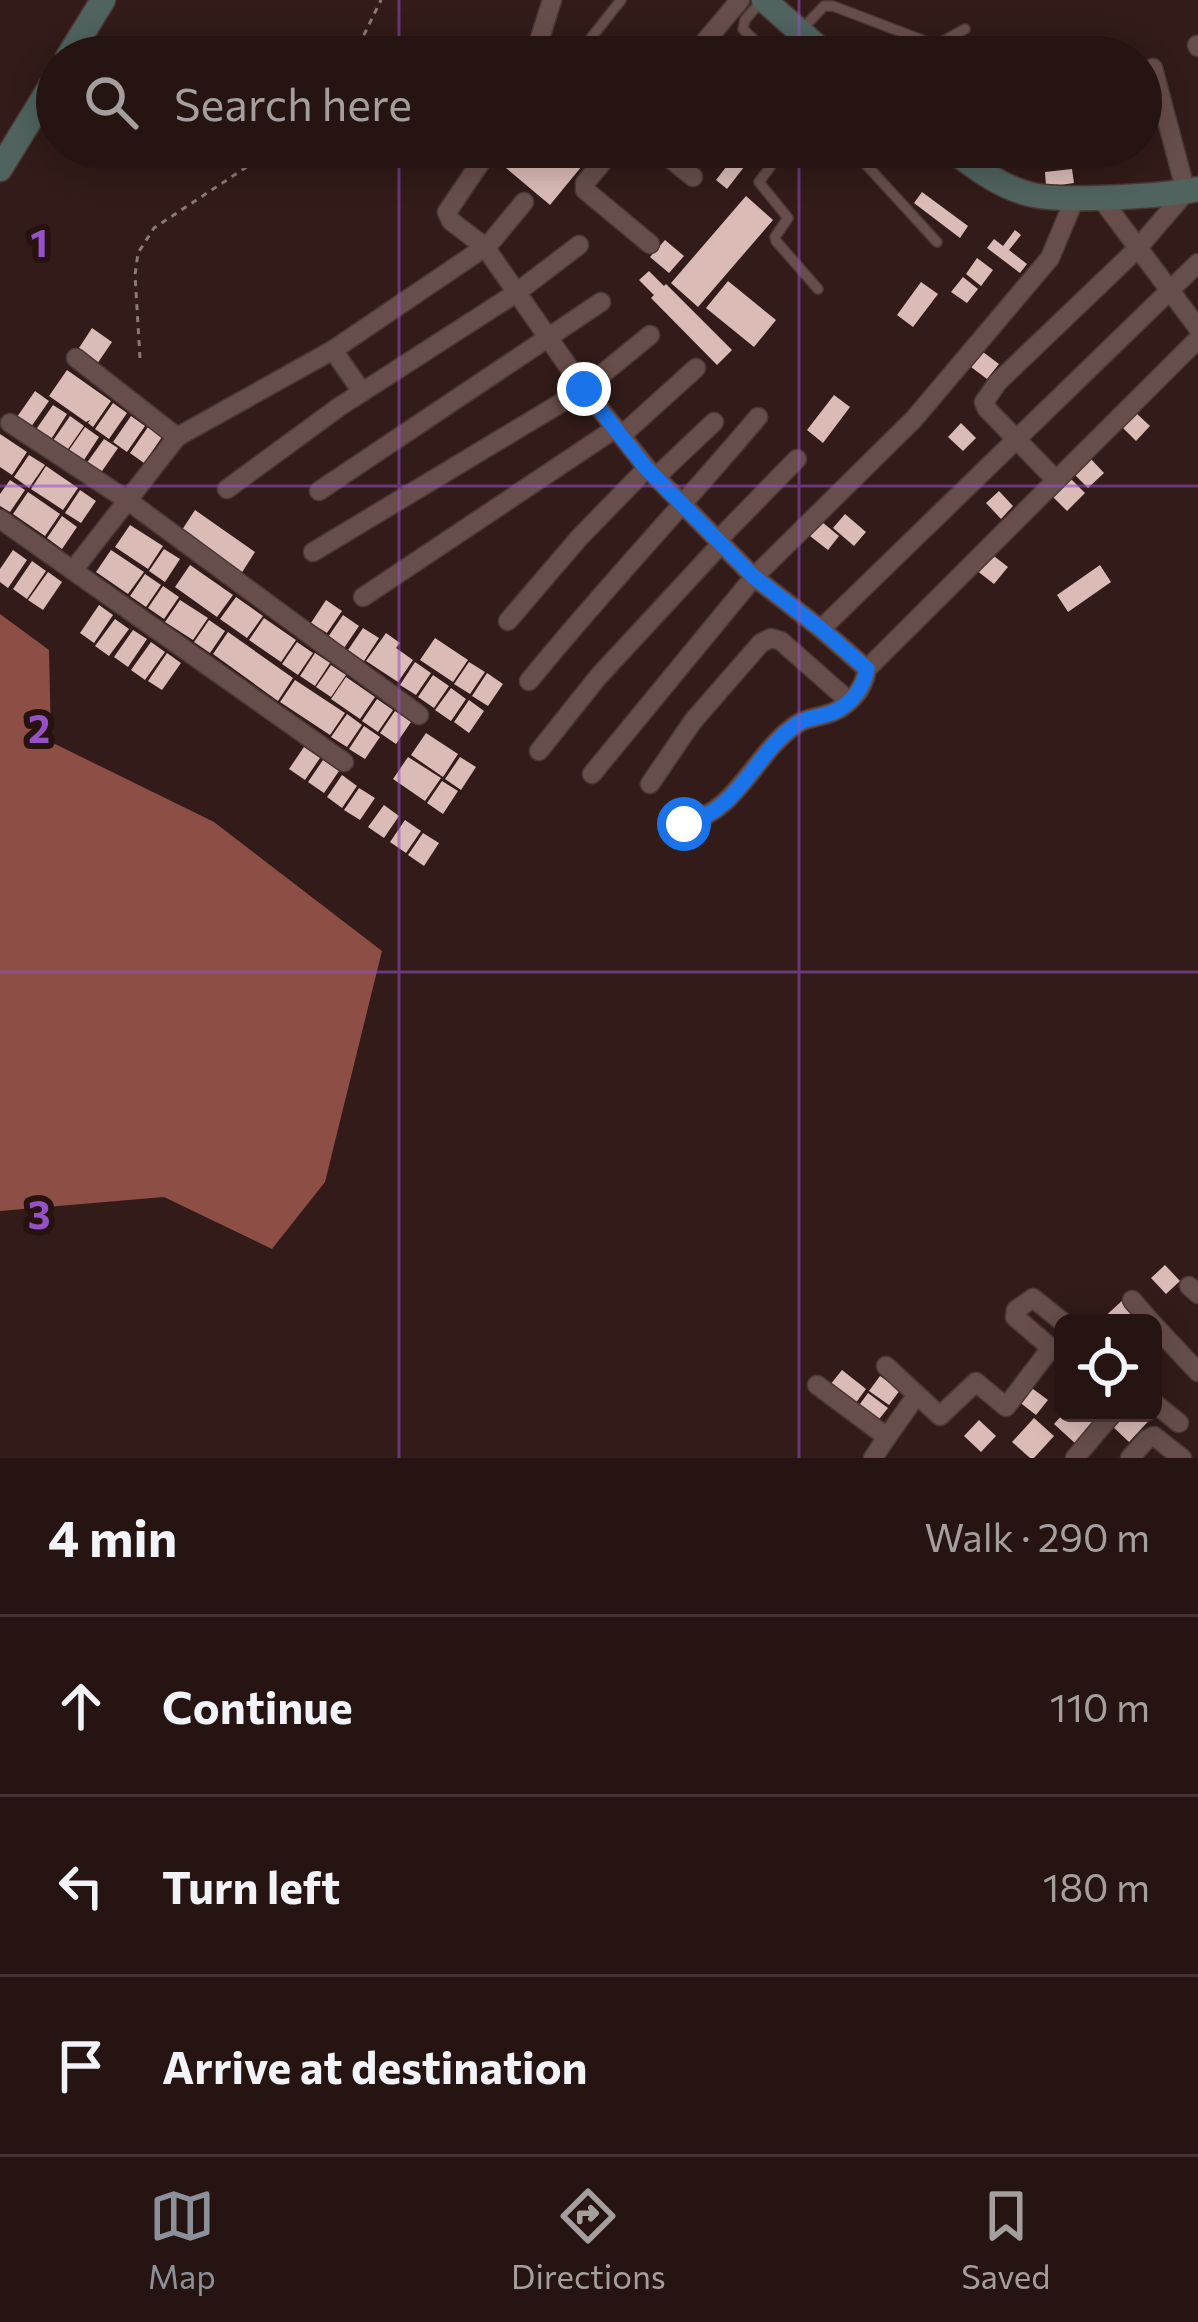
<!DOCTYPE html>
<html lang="en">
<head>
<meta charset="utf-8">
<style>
  body { margin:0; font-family:Commissioner,sans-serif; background:#2e1d1b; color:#f1f3f6 }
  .controls { position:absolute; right:36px; bottom:36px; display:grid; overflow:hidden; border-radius:18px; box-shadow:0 6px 30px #0003 }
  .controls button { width:108px; height:108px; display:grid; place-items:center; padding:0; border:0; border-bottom:3px solid #423332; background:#261412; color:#f1f3f6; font:60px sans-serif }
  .stop { position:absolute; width:36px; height:36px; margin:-27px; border:9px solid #1a73e8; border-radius:50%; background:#fff }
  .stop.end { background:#1a73e8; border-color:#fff; box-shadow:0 3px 12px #0008 }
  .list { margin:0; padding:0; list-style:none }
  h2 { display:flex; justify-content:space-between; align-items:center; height:156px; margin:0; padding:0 48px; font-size:51px }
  h2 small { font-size:39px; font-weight:400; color:#a49e9f }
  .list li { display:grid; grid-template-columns:78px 1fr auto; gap:36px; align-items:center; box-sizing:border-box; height:180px; padding:0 48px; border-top:3px solid #423332 }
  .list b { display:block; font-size:45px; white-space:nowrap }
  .list em { font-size:39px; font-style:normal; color:#a49e9f }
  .icon { flex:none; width:66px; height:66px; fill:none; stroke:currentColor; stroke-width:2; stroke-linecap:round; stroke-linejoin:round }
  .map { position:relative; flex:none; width:1198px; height:1458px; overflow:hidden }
  .search { position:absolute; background:#261412; box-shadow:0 6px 30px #0003; left:36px; right:36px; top:36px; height:132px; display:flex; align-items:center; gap:30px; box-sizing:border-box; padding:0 42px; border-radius:66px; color:#a49e9f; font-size:45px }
  .sheet { height:696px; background:#261412 }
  nav { display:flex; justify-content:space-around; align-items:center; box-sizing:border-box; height:168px; border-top:3px solid #423332; background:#261412; font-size:33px; color:#a49e9f }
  nav a { display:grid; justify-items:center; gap:6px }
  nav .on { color:#8c9099 }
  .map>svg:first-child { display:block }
</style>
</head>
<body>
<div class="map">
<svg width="1198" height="1458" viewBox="0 0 1198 1458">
  <rect width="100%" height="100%" fill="#321b18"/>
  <polygon fill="#8d4e46" points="0,614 49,650 51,742 214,822 382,951 325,1182 272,1249 164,1197 0,1211"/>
  <g fill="#dabbb6">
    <polygon points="524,147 581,147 591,155 550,205 506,168"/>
    <polygon points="733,158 744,167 727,189 716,180"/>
    <polygon points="1072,169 1074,183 1046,187 1045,172"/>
    <polygon points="922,192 968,226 960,238 914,203"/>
    <polygon points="746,196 773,220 698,307 671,283"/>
    <polygon points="1015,230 1021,235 1009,250 1027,264 1020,273 987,248 994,239 1003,246"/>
    <polygon points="665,240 684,256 669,273 650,257"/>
    <polygon points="977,258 993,270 981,286 966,274"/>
    <polygon points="649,271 664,286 666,284 732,350 717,365 651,298 654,295 639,280"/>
    <polygon points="963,277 978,289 967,303 951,292"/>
    <polygon points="728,281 776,320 754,347 706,308"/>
    <polygon points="921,282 938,294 913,327 897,315"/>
    <polygon points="92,328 112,342 97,364 77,351"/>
    <polygon points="983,352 999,364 987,379 971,367"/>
    <polygon points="67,370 111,401 93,427 88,423 90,420 86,422 49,396"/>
    <polygon points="35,391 49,401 31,427 17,417"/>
    <polygon points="834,395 850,407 823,443 807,430"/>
    <polygon points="113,403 127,413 109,439 95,429"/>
    <polygon points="53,405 67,414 50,441 35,431"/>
    <polygon points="1135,412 1150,426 1136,441 1122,427"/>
    <polygon points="70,416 84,426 66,452 52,442"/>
    <polygon points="131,416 145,426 127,452 113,442"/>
    <polygon points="961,423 976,438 963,451 948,437"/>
    <polygon points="85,427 99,437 82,463 67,453"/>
    <polygon points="148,427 162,437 144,463 130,453"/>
    <polygon points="0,434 27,452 12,475 0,467"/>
    <polygon points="104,439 118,448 100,474 86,464"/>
    <polygon points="29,455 45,465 29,488 14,477"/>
    <polygon points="1091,459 1104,473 1088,488 1075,475"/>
    <polygon points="46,466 78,488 63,510 31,489"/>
    <polygon points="1070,478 1085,493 1067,511 1052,496"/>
    <polygon points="10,480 25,490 10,512 0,506 0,494"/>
    <polygon points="80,490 96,501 81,523 65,513"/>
    <polygon points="999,491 1013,506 1001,519 986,503"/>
    <polygon points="28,492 60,514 45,536 13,514"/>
    <polygon points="195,510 255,552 241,574 180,533"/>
    <polygon points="845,514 866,532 854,546 833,528"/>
    <polygon points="62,516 77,527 62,549 47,538"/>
    <polygon points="822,522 839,536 828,550 810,536"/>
    <polygon points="130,525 163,546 148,569 115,547"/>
    <polygon points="164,549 180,559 165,582 149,571"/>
    <polygon points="13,550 27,560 8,588 0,582 0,569"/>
    <polygon points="111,550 144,572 128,594 96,572"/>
    <polygon points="990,553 1008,567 994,584 976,570"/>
    <polygon points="32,561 46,571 27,599 13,589"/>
    <polygon points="190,565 233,595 217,617 175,587"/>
    <polygon points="1100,565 1111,582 1068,612 1057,595"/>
    <polygon points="48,572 62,582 43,610 28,600"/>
    <polygon points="145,574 161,585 146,607 130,596"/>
    <polygon points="163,586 179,597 164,619 148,608"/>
    <polygon points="236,597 263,616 247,638 220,619"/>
    <polygon points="180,600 208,618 193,640 165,622"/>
    <polygon points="326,600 342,611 327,633 311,623"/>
    <polygon points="99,605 113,615 94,643 80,633"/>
    <polygon points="343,615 359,626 344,648 328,637"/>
    <polygon points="264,618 296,640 281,662 249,640"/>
    <polygon points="115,619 129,629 109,656 95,646"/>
    <polygon points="209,620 225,631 210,653 194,642"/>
    <polygon points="363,628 379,638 364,661 348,650"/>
    <polygon points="133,630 147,639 128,667 114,657"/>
    <polygon points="228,632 293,678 278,701 213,654"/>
    <polygon points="386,633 400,643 396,648 413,660 398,682 366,661"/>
    <polygon points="435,638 468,660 453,682 420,660"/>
    <polygon points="151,642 165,652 145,680 131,670"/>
    <polygon points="297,642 313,653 298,675 282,664"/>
    <polygon points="167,653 181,663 162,690 148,681"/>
    <polygon points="315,653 330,663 315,686 300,676"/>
    <polygon points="415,662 431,673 416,695 400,685"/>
    <polygon points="469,662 485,672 470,694 454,684"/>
    <polygon points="331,665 346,675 331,697 316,687"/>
    <polygon points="487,673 503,684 488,706 472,696"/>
    <polygon points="433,675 449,686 434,708 418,697"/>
    <polygon points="346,677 375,697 360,719 331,699"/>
    <polygon points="295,680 345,713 330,735 280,702"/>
    <polygon points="451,688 466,699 451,721 435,710"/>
    <polygon points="377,699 393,710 378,732 362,721"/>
    <polygon points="469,700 484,711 469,733 454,722"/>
    <polygon points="395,711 411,722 396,744 380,733"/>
    <polygon points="347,714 362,725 347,747 331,737"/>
    <polygon points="364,726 380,737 365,759 349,749"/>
    <polygon points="426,733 458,754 443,777 411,755"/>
    <polygon points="304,747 320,758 305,780 289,769"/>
    <polygon points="408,757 441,778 425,801 393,779"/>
    <polygon points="460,757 476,767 461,790 445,779"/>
    <polygon points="323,760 339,771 324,793 308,782"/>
    <polygon points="342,775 357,786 342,808 327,797"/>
    <polygon points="442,781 458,791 443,814 427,803"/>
    <polygon points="359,788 375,798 360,820 344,810"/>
    <polygon points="384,805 399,816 384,838 368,827"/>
    <polygon points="405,820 421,831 406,853 390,842"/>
    <polygon points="423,833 439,843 424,866 408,855"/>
    <polygon points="1165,1265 1180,1281 1166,1294 1151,1278"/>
    <polygon points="1124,1299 1141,1318 1136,1323 1103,1323 1101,1320"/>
    <polygon points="842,1370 866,1389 855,1404 830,1385"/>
    <polygon points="880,1376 900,1390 889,1405 869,1391"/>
    <polygon points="1029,1386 1048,1400 1036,1415 1018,1401"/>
    <polygon points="868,1393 888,1408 876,1423 857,1408"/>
    <polygon points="1064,1413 1102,1413 1077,1445 1054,1424"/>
    <polygon points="1119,1413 1156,1413 1129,1442 1109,1423"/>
    <polygon points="1034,1418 1054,1436 1034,1458 1030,1458 1012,1442"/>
    <polygon points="979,1420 996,1436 981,1452 964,1436"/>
  </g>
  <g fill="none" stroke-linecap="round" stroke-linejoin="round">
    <g stroke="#4b3836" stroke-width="12">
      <g id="lane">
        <polyline points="803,28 824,6 833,6 930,43 938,44 965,29"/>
        <polyline points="761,47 743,29 745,20 762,0"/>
        <polyline points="576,57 621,0"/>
        <polyline points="785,147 759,182 788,218 775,237 776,241 818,289"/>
        <polyline points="850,147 937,242"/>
      </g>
    </g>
    <g stroke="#4b3836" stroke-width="21">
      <g id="street">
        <polyline points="1197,45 1198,47"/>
        <polyline points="534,57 552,0"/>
        <polyline points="692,57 740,0"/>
        <polyline points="491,147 447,212 451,221 485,247 584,389 647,468 754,577 821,629 867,669"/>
        <polyline points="615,147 585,183 585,190 650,244"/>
        <polyline points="656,147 693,177"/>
        <polyline points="1100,197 1198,328"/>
        <polyline points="486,248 524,202"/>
        <polyline points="362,392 333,350 485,247"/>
        <polyline points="10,423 127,500 419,715"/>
        <polyline points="622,435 696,368"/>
        <polyline points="177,437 333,350"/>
        <polyline points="656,477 714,422"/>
        <polyline points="1056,480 987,409 984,402 998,382 1137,249 1186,192 1153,68"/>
        <polyline points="227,489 339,407 516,293 579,245"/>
        <polyline points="319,491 601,302"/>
        <polyline points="0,519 344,762"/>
        <polyline points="718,540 797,459"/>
        <polyline points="313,552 584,389 650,335"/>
        <polyline points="74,569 177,437 76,358"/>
        <polyline points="363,597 616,428"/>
        <polyline points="508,621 579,538 647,468"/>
        <polyline points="821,629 1198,263"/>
        <path d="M529,681c73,-90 154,-175 229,-264"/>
        <polyline points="539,751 598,677 722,543"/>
        <polyline points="592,774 754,577 914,419 1050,258 1075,198"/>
        <polyline points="650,784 693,721 761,643 771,638 781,641 849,701"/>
        <path d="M684,824c56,-14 69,-70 113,-100 9,-6 17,-6 27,-9 22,-5 40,-24 43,-46l331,-330"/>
        <polyline points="1189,1286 1198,1294"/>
        <polyline points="1132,1300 1152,1323"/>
        <polyline points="1153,1324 1198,1372"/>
        <polyline points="886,1366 940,1416 976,1382 1006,1407 1051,1348 1015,1317 1016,1310 1033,1298 1064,1323"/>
        <polyline points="817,1385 887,1437 873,1458"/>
        <polyline points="1153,1402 1179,1423"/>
        <polyline points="887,1437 916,1396"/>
        <polyline points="1075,1458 1113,1413"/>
        <polyline points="1130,1458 1147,1439 1154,1436 1182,1458"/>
      </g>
    </g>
    <g stroke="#4b3836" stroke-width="27">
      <g id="secondary">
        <polyline points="764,0 829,57"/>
        <polyline points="68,57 103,0"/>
        <path d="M948,147c25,19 50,39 81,47 32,9 136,2 169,-5"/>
        <polyline points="0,169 57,76"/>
      </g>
    </g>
    <g stroke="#8c7875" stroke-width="3" stroke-dasharray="6 6" stroke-linecap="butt">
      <polyline points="350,57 360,44"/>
      <polyline points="368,57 361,41 381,0"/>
      <polyline points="140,358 135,275 138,253 154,228 277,147"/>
    </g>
    <use href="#lane" stroke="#684e4a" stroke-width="9"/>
    <use href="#street" stroke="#684e4a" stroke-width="18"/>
    <use href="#secondary" stroke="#50635e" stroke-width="24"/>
  </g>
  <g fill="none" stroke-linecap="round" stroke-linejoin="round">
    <path stroke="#1a73e8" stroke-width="15" d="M584,389l62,79 108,109 67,52 46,40c-4,22 -21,41 -43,46 -10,3 -18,3 -27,9 -44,30 -57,87 -113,100"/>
  </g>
  <path fill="none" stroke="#9552c7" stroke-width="3" stroke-opacity="0.55" d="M399,0v57M799,0v57M399,147v1311M799,147v1311M0,486h1198M0,972h1198"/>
  <g font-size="39" text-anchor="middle" font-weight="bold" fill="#9552c7" stroke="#28120f" stroke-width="12" stroke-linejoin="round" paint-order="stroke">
    <text x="39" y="257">1</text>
    <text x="39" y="743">2</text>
    <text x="39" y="1229">3</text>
  </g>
</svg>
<div class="controls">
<button><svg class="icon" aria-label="locate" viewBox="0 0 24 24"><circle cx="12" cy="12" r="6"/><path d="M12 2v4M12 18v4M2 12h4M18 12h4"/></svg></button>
</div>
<div class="stop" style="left:684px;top:824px"></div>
<div class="stop end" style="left:584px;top:389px"></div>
<div class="search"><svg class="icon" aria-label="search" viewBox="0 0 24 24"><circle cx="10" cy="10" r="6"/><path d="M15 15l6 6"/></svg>Search here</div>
</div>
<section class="sheet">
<h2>4 min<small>Walk · 290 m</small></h2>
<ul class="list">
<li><svg class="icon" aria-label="ahead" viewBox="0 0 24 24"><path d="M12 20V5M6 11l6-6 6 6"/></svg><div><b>Continue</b></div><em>110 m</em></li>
<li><svg class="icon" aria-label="left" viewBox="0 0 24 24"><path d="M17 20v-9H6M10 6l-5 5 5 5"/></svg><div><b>Turn left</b></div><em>180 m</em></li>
<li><svg class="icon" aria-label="arrive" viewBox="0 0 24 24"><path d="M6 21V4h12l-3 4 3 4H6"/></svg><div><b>Arrive at destination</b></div></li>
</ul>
</section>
<nav>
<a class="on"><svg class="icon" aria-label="map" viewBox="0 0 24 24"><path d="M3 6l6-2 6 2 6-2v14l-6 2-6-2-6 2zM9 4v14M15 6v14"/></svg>Map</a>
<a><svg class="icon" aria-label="directions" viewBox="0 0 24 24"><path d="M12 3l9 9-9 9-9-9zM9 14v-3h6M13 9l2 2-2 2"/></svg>Directions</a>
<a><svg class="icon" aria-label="saved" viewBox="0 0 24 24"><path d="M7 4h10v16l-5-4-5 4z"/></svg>Saved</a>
</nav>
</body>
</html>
